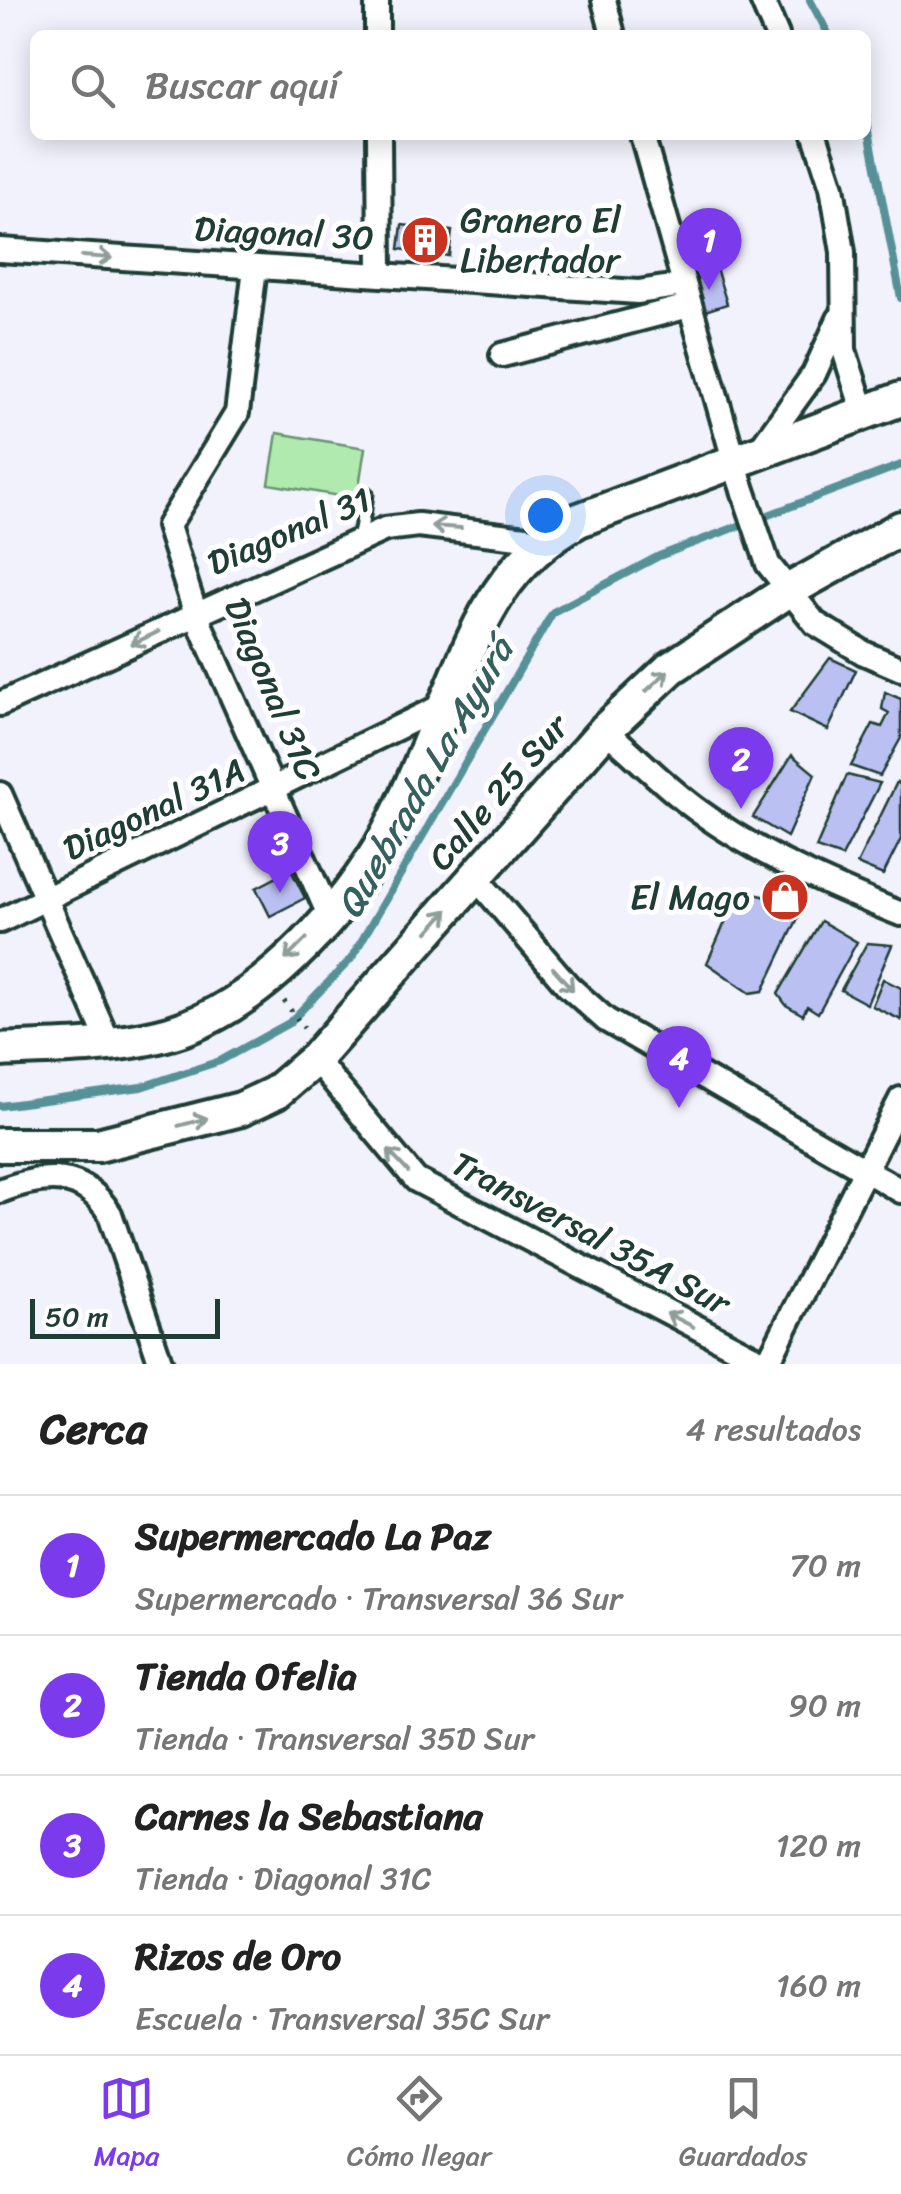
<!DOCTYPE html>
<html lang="es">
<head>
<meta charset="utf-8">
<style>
  body { margin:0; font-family:Sriracha,sans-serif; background:#f2f2f2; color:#222 }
  .scale { position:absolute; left:30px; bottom:25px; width:190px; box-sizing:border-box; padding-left:10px; border:5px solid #1f3d34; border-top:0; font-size:28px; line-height:35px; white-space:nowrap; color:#1f3d34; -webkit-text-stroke:8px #fff; paint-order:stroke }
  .you { position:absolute; left:545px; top:515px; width:35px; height:35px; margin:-25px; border:8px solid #fff; border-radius:50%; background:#1a73e8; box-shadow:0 0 0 15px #1a73e833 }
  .badge { display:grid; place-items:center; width:65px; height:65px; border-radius:50%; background:#7c3aed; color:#fff; font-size:32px; font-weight:700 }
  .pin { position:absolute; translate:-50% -82px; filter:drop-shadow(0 2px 5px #0008) }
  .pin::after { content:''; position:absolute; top:52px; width:35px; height:30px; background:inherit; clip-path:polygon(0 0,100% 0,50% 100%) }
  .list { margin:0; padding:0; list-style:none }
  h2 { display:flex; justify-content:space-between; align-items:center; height:130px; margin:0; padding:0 40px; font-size:42px }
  h2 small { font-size:32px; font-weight:400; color:#767676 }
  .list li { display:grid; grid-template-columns:65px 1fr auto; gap:30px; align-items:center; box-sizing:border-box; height:140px; padding:0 40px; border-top:2px solid #e0e0e0 }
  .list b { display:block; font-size:38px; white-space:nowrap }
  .list p { margin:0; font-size:32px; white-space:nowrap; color:#767676 }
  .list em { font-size:32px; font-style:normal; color:#767676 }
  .icon { flex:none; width:55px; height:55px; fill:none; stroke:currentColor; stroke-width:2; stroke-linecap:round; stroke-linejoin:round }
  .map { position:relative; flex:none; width:901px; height:1364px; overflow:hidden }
  .search { position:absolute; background:#fff; box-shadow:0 5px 25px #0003; left:30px; right:30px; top:30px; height:110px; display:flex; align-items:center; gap:25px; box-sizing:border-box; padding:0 35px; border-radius:15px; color:#767676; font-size:38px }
  .sheet { height:690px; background:#fff }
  nav { display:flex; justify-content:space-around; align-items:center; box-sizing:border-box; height:140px; border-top:2px solid #e0e0e0; background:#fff; font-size:28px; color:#767676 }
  nav a { display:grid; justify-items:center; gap:5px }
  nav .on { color:#7c3aed }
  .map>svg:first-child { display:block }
</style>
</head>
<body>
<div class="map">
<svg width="901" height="1364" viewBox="0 0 901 1364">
  <rect width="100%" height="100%" fill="#f1f2fc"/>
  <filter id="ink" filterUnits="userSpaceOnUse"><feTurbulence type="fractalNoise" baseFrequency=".01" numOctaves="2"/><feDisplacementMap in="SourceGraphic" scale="20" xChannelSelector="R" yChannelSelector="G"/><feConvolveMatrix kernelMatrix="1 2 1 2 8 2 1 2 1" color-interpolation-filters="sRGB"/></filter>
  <g filter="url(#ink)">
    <polygon fill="#b0eaae" stroke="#689471" stroke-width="2.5" points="277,433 365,448 357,499 269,484"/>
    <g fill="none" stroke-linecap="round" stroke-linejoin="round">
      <g stroke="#579198" stroke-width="8">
        <polyline points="810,0 829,35"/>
        <polyline points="866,115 901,298"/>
        <polyline points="0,1106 141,1087 220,1061 289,1023 351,959 553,612 659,556 901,465"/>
      </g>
    </g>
    <g fill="#bbc0f2" stroke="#1f3d34" stroke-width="2.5">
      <polygon points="402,225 452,231 449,256 399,249"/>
      <polygon points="716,268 727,304 702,312 690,276"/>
      <polygon points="830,658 856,670 828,730 790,712"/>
      <polygon points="885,692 901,699 901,738 880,776 851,766 873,724 882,727 889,713 882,709"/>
      <polygon points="792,755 815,774 787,837 753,817"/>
      <polygon points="847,775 880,783 842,857 816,848"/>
      <polygon points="897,782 901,785 901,839 883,875 857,864"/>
      <polygon points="291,870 305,898 270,916 256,888"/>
      <polygon points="739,891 763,896 799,916 763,991 750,993 707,963"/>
      <polygon points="821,921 857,942 818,1013 807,1006 803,1015 786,1005 778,994"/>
      <polygon points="867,943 892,945 867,1004 841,990"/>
      <polygon points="883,979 901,988 901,1020 872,1006"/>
    </g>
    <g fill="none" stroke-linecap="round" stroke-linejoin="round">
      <g stroke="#1f3d34" stroke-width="19">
        <polyline id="service" points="360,538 366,494"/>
      </g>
      <g stroke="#1f3d34" stroke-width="30">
        <g id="minor">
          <polyline points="377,0 377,35"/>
          <polyline points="604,0 613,35"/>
          <polyline points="762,0 777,35"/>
          <polyline points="379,135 380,273"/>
          <polyline points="642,135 740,481 768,564 815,623 864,653 901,669"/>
          <polyline points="815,135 832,187 843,252 844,350 864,413"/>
          <polyline points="0,250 638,292 684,285"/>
          <polyline points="255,268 237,413 168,526 196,615 329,915"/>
          <polyline points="502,355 689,306"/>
          <polyline points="757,453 814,374 839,319"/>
          <polyline points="0,704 385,529 418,525 543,540"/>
          <path d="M605,730c32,27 61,58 95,82 61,44 131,74 201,102"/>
          <polyline points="0,794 109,1043"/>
          <polyline points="477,879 568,986 606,1020 901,1191"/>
          <polyline points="0,921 444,705"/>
          <polyline points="315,1059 416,1180 767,1364 901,1099"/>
          <path d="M0,1191c44,-17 83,-21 110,23l51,150"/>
        </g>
      </g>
      <g stroke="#1f3d34" stroke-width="40">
        <g id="secondary">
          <path d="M0,1050c52,-3 108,-2 158,-14 86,-19 166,-102 213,-174 34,-52 55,-114 80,-171 31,-75 55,-131 128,-171l322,-121"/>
          <polyline points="0,1145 98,1145 241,1109 275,1093 315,1059 605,730 671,668 786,592 901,528"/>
        </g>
      </g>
      <polyline stroke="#1f3d34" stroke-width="5" stroke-dasharray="2.5 8" stroke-linecap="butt" points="284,1001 304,1028"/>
      <use href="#service" stroke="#fff" stroke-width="11"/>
      <use href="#minor" stroke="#fff" stroke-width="22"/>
      <use href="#secondary" stroke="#fff" stroke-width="32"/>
    </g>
    <defs><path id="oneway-shaft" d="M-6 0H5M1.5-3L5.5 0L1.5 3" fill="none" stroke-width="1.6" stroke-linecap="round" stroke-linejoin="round" transform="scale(2.5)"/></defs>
    <g stroke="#8f9e9a">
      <use href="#oneway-shaft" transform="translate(97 257) rotate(4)"/>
      <use href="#oneway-shaft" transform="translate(446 527) rotate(-176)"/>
      <use href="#oneway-shaft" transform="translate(145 638) rotate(155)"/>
      <use href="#oneway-shaft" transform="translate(657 681) rotate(-43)"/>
      <use href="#oneway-shaft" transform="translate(438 921) rotate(-48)"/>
      <use href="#oneway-shaft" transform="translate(296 949) rotate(135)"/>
      <use href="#oneway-shaft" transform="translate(563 979) rotate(48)"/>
      <use href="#oneway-shaft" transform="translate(193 1122) rotate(-15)"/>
      <use href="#oneway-shaft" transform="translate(398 1161) rotate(-133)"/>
      <use href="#oneway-shaft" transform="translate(680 1320) rotate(-153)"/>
    </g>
  </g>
  <defs>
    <g id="building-disc" transform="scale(2.5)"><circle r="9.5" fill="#c8321e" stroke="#fff"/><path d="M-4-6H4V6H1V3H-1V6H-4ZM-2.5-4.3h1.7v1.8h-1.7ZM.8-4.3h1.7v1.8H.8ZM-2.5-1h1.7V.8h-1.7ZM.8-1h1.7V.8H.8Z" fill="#fff"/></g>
    <g id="shop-disc" transform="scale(2.5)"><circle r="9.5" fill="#c8321e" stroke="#fff"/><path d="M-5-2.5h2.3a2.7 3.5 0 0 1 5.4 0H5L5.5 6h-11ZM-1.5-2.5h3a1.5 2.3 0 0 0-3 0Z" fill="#fff"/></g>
  </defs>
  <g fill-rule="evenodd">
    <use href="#building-disc" x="425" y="240"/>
    <use href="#shop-disc" x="785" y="897"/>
  </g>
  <g text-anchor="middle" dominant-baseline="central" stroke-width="10" stroke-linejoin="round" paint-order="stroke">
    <g font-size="35" fill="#1f3d34" stroke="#fff" text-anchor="start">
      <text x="460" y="220">Granero El<tspan x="460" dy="40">Libertador</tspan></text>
      <text x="750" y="897" text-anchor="end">El Mago</text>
    </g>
    <g font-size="35" fill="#1f3d34" stroke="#fff">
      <text transform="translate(284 233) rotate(3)">Diagonal 30</text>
      <text transform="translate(289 531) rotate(-23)">Diagonal 31</text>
      <text transform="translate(273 689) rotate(67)">Diagonal 31C</text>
      <text transform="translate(498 792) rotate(-49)">Calle 25 Sur</text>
      <text transform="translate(154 809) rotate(-25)">Diagonal 31A</text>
      <text transform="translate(591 1233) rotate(28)">Transversal 35A Sur</text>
    </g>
    <g font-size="38" font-style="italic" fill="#36605e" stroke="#fff">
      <text transform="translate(425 778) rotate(-60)">Quebrada La Ayurá</text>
    </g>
  </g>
</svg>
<div class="scale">50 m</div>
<div class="you"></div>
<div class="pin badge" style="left:709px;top:290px">1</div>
<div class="pin badge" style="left:741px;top:809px">2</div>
<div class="pin badge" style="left:280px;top:893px">3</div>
<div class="pin badge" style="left:679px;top:1108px">4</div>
<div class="search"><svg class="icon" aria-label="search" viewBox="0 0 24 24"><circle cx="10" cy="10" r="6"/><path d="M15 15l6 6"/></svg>Buscar aquí</div>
</div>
<section class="sheet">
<h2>Cerca<small>4 resultados</small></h2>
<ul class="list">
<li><span class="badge">1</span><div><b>Supermercado La Paz</b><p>Supermercado · Transversal 36 Sur</p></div><em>70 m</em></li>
<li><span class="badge">2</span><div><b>Tienda Ofelia</b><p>Tienda · Transversal 35D Sur</p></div><em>90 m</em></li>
<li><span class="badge">3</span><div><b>Carnes la Sebastiana</b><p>Tienda · Diagonal 31C</p></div><em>120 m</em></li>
<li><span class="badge">4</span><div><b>Rizos de Oro</b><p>Escuela · Transversal 35C Sur</p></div><em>160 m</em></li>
</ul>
</section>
<nav>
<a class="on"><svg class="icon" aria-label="map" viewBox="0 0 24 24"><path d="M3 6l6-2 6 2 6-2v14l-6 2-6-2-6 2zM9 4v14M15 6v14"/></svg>Mapa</a>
<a><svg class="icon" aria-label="directions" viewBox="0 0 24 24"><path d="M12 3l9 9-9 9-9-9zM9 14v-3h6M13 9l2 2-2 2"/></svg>Cómo llegar</a>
<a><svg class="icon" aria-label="saved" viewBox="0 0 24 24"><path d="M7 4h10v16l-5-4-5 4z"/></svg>Guardados</a>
</nav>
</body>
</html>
